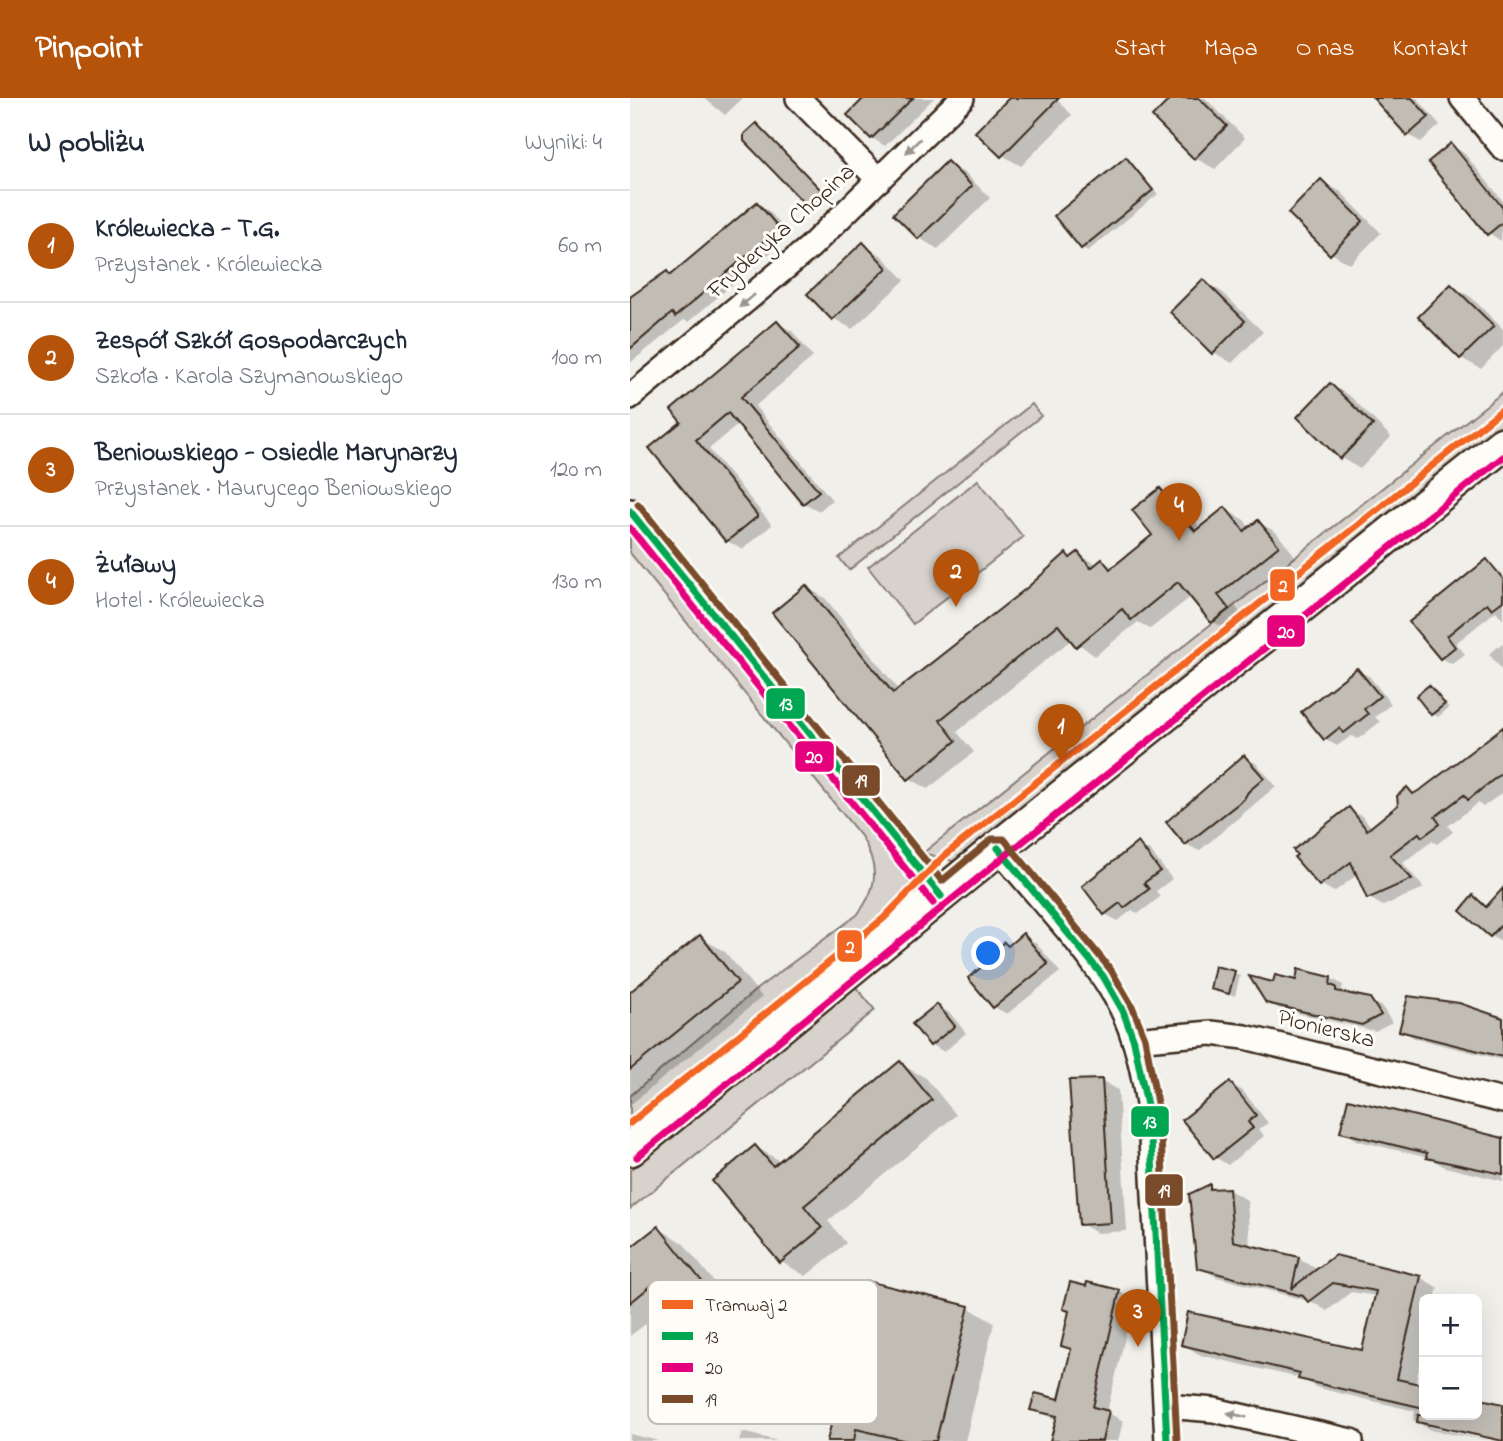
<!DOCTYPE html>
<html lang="pl">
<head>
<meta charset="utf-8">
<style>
  body { margin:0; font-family:"Indie Flower",sans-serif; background:#f6f6f7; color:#1f2937 }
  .controls { position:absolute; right:21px; bottom:21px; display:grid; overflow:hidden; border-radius:10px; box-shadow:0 7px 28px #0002 }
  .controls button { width:63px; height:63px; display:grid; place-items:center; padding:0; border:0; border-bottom:2px solid #e0e1e3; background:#fff; color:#1f2937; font:35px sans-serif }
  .you { position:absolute; left:359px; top:856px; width:24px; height:24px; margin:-18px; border:5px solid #fff; border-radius:50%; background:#1a73e8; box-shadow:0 0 0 10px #1a73e833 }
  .badge { display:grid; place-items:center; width:46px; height:46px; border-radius:50%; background:#b45309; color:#fff; font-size:23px; font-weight:700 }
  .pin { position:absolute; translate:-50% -58px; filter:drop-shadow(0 2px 4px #0008) }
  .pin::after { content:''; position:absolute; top:37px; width:24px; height:21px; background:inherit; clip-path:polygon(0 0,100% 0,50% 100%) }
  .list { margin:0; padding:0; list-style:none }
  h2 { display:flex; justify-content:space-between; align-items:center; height:91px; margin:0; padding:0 28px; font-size:30px }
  h2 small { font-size:23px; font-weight:400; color:#747a83 }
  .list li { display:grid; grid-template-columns:46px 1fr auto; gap:21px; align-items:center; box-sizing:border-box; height:112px; padding:0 28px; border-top:2px solid #e0e1e3 }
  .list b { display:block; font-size:26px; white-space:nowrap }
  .list p { margin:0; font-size:23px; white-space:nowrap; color:#747a83 }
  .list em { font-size:23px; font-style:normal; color:#747a83 }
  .map { position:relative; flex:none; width:873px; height:1343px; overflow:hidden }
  header { display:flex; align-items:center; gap:42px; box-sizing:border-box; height:98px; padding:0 35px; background:#b45309; color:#fff }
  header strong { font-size:33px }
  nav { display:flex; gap:38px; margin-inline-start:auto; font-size:24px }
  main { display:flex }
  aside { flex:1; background:#fff }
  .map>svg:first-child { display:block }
</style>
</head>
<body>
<header>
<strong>Pinpoint</strong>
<nav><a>Start</a><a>Mapa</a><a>O nas</a><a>Kontakt</a></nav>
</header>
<main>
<aside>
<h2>W pobliżu<small>Wyniki: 4</small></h2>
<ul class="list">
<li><span class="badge">1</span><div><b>Królewiecka - T.G.</b><p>Przystanek · Królewiecka</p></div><em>60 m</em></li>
<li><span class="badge">2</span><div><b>Zespół Szkół Gospodarczych</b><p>Szkoła · Karola Szymanowskiego</p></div><em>100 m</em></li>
<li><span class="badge">3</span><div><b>Beniowskiego - Osiedle Marynarzy</b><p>Przystanek · Maurycego Beniowskiego</p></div><em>120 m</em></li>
<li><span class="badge">4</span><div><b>Żuławy</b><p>Hotel · Królewiecka</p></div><em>130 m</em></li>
</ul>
</aside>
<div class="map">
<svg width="873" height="1343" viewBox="0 0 873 1343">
  <rect width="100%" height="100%" fill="#f1efea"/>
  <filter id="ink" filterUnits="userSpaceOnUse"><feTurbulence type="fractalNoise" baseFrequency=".0143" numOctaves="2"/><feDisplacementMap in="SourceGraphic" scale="14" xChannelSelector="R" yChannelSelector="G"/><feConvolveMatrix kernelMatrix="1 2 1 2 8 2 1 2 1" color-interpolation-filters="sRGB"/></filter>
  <g filter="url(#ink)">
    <g fill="#d7d2cc" stroke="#897e75" stroke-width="2">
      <polygon points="873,294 873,330 326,764 293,755"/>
      <polygon points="402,306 411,318 219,472 209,460"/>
      <polygon points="348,382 393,439 283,526 238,469"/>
      <path d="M0,429l275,341 6,20 -3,13 -278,227v-32l128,-108 99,-73c22,-28 22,-49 4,-79l-231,-283z"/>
      <polygon points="226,889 245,912 0,1111 0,1072"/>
    </g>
    <g fill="#0003">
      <polygon points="74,0 113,0 95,17"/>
      <polygon points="228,0 304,0 255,48 242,40 232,4"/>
      <polygon points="381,0 425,0 442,17 391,68 372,57"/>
      <polygon points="544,0 575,0 615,40 585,71 565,60"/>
      <polygon points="746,0 787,0 810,27 791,44 778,37"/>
      <polygon points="126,27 197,97 184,110 113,39"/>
      <polygon points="821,47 834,55 873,103 871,143 859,135"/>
      <polygon points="496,61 528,96 458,153 452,150"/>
      <polygon points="317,65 336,76 360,100 308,151 289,140"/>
      <polygon points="692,83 711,94 751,135 720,166 701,155"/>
      <polygon points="127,106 139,113 160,138 58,224 54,222 0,265 0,201 37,175 42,178"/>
      <polygon points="233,147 252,158 275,182 222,231 203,220"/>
      <polygon points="573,183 592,194 633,234 602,265 583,254"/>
      <polygon points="822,188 841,199 873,231 873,248 851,271 831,260"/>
      <polygon points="147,225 162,233 183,259 125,308 202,402 189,413 174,405 109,326 79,351 142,427 112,451 97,443 54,324"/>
      <polygon points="701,287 720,298 761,339 730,371 711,360"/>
      <polygon points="530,392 548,402 571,431 595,411 614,422 620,430 628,424 646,434 666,459 605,508 616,522 600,534 582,523 562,498 520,531 508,524 465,558 442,541 327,634 344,654 298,691 279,680 176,489 195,500 269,592 399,490 436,457 442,460 448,456 468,467 473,463 484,470 524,437"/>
      <polygon points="857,463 873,476 873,522 866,513 826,545 835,556 822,566 811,560 782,524"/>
      <polygon points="873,545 873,573 859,556"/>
      <polygon points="727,572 740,579 761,606 745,619 750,624 728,641 721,638 707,648 695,641"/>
      <polygon points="800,589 819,610 808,619 802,615"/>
      <polygon points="873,630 873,694 853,709 848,705 818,728 823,734 807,746 802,743 773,765 794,790 753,808 739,800 728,776 704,794 690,786 719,711 733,719 742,730 770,708 777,691 786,696 794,691"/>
      <polygon points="615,659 627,666 646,688 569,753 556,746"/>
      <polygon points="508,746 521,754 542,781 526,793 530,799 508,816 502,812 488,823 475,816"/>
      <polygon points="870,796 873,798 873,845 861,838 843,800 858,809"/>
      <polygon points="394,838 406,845 430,874 377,916 364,909 357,867 374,846 380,849"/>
      <polygon points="70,839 95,854 132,899 0,1007 0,896"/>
      <polygon points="604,875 610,878 605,898 582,890"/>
      <polygon points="701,880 713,887 711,894 717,897 739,902 752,909 762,924 745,933 650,911 637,904 644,886"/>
      <polygon points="801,901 873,918 873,962 784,940 771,932"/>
      <polygon points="307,908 320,915 336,935 314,954 301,946"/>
      <polygon points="270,966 296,980 326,1017 198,1123 216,1145 176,1178 151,1164 126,1049 152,1064"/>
      <polygon points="471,982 488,992 497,1133 467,1135 450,1125"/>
      <polygon points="600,986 613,993 638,1025 629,1031 634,1038 598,1067 585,1059"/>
      <polygon points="719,1003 873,1041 873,1083 815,1069 799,1060 729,1043 712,1033"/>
      <polygon points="580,1088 587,1092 599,1092 617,1102 620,1149 669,1160 688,1172 790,1179 808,1190 805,1201 794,1201 794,1249 785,1287 794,1289 794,1317 847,1317 847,1302 873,1308 873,1342 800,1325 800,1329 861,1343 801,1332 783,1322 785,1313 688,1290 670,1280 570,1257 553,1246 734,1254 747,1198 721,1194 697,1213 682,1204 587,1179 569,1169"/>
      <polygon points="28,1130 53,1145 113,1220 88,1240 63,1225 45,1203 0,1238 0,1152"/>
      <polygon points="238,1185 339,1210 364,1225 335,1343 199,1343"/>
      <polygon points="458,1186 490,1194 504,1202 477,1314 493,1323 488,1343 422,1343 428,1322 402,1311 431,1303 443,1253 433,1247"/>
      <polygon points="112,1334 148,1343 109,1343"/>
      <polygon points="0,1336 29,1343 0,1343"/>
    </g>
    <g fill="#c1bcb4" stroke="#3b2a1e" stroke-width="2">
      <polygon points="234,0 283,0 241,41 217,17"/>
      <polygon points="379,0 429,0 371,59 345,34"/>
      <polygon points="541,0 569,0 597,28 564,61 522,19"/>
      <polygon points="743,0 782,0 799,19 777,38"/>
      <polygon points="126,25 192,93 177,108 114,43 114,36"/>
      <polygon points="821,45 873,110 873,124 857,137 798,64"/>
      <polygon points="496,59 523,92 451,151 424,118"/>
      <polygon points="317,63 342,88 288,141 263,116"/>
      <polygon points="691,81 733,123 700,157 658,115"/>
      <polygon points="127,104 149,130 45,219 42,215 0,251 0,199 37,173 40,177"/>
      <polygon points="233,144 257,170 202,222 177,196"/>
      <polygon points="573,181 615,223 582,256 540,214"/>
      <polygon points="821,186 864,228 830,261 788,219"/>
      <polygon points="147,223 170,249 111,299 189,393 173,406 98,315 66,342 128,418 96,444 19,350 51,324 41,312"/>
      <polygon points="700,285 743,327 710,361 667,319"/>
      <polygon points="530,390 565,433 595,409 614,433 628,422 649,448 588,497 599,511 581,525 548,484 501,522 492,511 446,549 428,527 310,622 326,643 278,682 142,515 176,487 263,595 398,489 436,455 440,460 448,454 461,470 472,461 480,471 522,437 502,412"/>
      <polygon points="857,461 873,481 873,503 862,511 857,505 817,538 825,549 810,561 779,524"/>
      <polygon points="727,570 750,598 734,611 738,616 714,635 709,630 694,642 671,614"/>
      <polygon points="799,587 815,606 801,617 786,598"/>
      <polygon points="873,629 873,674 838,702 834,697 805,719 810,726 792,739 789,735 760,757 782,781 737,801 721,764 689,788 664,759 667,757 663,752 719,709 737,732 768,707 767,698 777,689 783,696 793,690"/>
      <polygon points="614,657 634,680 618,694 614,701 555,747 536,724"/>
      <polygon points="508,744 530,773 514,785 519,791 494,810 490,805 474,817 452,788"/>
      <polygon points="873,790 873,825 860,839 830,813 843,797 856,809"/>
      <polygon points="393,835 418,866 363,910 338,880 354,867 351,863 374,844 378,848"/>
      <polygon points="70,837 108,884 0,972 0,894"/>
      <polygon points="585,868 605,873 599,896 580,891"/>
      <polygon points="668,871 701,879 700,887 706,889 706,893 740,900 751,917 732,927 636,905 619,878 643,884 645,877 666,882"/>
      <polygon points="778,898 829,905 873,920 873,959 769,933"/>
      <polygon points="307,906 325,928 300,948 282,926"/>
      <polygon points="270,963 302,1002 174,1108 192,1130 150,1165 82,1083 125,1047 143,1068"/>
      <polygon points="472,981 481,1125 449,1127 439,982"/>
      <polygon points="600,984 626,1017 618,1024 623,1030 584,1061 552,1022"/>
      <polygon points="718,1001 873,1040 873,1076 796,1060 797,1055 710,1034"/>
      <polygon points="580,1086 580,1091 599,1090 603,1143 669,1159 662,1190 705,1157 791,1178 767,1281 794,1287 794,1310 668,1281 670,1275 551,1247 558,1214 732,1252 746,1193 703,1185 678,1204 673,1198 567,1170 559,1096"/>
      <polygon points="28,1128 89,1205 62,1227 27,1183 0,1205 0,1150"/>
      <polygon points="237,1183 339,1208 306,1343 277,1343 226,1331 224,1343 197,1343"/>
      <polygon points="440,1184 456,1188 457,1184 490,1192 463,1309 479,1313 472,1343 420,1343 427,1318 400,1312 405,1295 429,1301 441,1251 431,1248 439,1213 433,1211"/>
      <polygon points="847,1300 873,1306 873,1343 787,1324 788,1317 847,1317"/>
    </g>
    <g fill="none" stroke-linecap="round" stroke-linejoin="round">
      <g stroke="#3b2a1e" stroke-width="28">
        <g id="minor">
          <polyline points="168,0 249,82"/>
          <polyline points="832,0 873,50"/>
          <polyline points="0,299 180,149 332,0"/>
          <polyline points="0,413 311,798"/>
          <path d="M368,750c39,48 86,95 117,148 22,38 30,82 35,124l17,321"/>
          <polyline points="504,942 581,935 615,939 873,1003"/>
          <polyline points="536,1308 584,1312 721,1343"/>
        </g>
      </g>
      <g stroke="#3b2a1e" stroke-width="38">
        <polyline id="secondary" points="0,1051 368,750 873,346"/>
      </g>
      <use href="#minor" stroke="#fdfcf7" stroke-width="23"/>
      <use href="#secondary" stroke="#fdfcf7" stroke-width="33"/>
      <g stroke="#fdfcf7" stroke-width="12">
        <g id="bus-1">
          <polyline points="0,413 311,798"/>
          <polyline points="368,750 473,878 493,913 504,943 520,1022 537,1343"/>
        </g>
      </g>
      <g stroke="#fdfcf7" stroke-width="12">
        <g id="bus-2">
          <polyline points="0,430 303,805"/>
          <polyline points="7,1059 375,758 873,359"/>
        </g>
      </g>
      <g stroke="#fdfcf7" stroke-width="12">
        <polyline id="bus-3" points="8,406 312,783 362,741 374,741 481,872 502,908 515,940 530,1021 547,1342"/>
      </g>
      <use href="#bus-1" stroke="#00a651" stroke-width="7"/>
      <use href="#bus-2" stroke="#e5007d" stroke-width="7"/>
      <use href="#bus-3" stroke="#7a4b2a" stroke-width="7"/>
      <g stroke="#fdfcf7" stroke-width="12">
        <polyline id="tram-1" points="0,1025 254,820 314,758 873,311"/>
      </g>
      <use href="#tram-1" stroke="#f26522" stroke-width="7"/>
    </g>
    <defs><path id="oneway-solid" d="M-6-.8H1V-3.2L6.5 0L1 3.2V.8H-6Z" transform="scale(1.75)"/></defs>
    <g fill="#9c938a">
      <use href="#oneway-solid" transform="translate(283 48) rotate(135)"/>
      <use href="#oneway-solid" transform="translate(117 203) rotate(140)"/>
      <use href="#oneway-solid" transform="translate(607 1317) rotate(-167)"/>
    </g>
  </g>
  <g text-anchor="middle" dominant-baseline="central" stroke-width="6" stroke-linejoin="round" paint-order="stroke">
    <g font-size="24" fill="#3b2a1e" stroke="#fdfcf7">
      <text transform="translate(152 134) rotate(-42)">Fryderyka Chopina</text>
      <text transform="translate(696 932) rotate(14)">Pionierska</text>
    </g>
  </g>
  <rect x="18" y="1182" width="230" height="144" rx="10" fill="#fdfcf7" stroke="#c3bdb6" stroke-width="2"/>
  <rect x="32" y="1202" width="31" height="9" fill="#f26522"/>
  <rect x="32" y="1234" width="31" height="8" fill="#00a651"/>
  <rect x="32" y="1265" width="31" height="9" fill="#e5007d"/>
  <rect x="32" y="1297" width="31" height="8" fill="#7a4b2a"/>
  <g font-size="19" fill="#3b2a1e">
    <text x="75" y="1213">Tramwaj 2</text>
    <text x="75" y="1245">13</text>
    <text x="75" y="1276">20</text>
    <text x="75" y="1308">19</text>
  </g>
  <g stroke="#fdfcf7" stroke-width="2.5">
    <rect x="639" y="470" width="27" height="34" rx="7" fill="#f26522"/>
    <rect x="636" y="516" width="40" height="34" rx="7" fill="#e5007d"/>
    <rect x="135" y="589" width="41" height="33" rx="7" fill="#00a651"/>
    <rect x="164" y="642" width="41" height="33" rx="7" fill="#e5007d"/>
    <rect x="211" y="666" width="40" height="33" rx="7" fill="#7a4b2a"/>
    <rect x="206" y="831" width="27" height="34" rx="7" fill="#f26522"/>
    <rect x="500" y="1007" width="40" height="33" rx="7" fill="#00a651"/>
    <rect x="514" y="1075" width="40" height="34" rx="7" fill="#7a4b2a"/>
  </g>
  <g font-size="19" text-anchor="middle" font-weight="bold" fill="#fff">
    <text x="653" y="494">2</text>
    <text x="656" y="540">20</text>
    <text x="156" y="612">13</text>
    <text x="184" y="665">20</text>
    <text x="231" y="689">19</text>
    <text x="220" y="855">2</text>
    <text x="520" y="1030">13</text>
    <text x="534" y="1099">19</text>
  </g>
</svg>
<div class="controls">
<button>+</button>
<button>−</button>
</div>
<div class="you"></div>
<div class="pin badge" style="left:431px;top:664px">1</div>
<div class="pin badge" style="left:326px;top:509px">2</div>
<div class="pin badge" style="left:508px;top:1249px">3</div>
<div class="pin badge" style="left:549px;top:443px">4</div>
</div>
</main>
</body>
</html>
